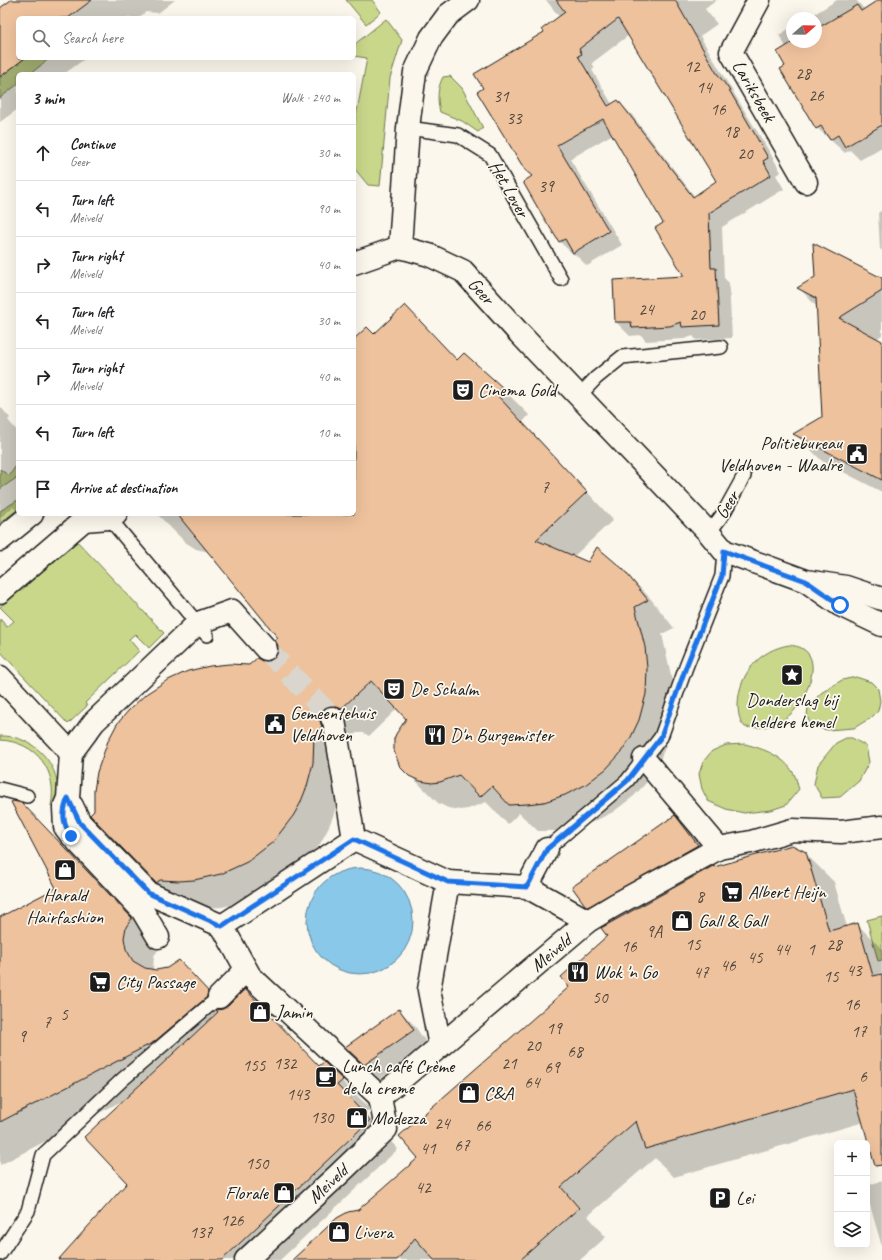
<!DOCTYPE html>
<html lang="en">
<head>
<meta charset="utf-8">
<style>
  body { margin:0; font-family:Caveat,sans-serif; background:#f2f2f2; color:#202124 }
  .controls { position:absolute; right:12px; bottom:12px; display:grid; overflow:hidden; border-radius:6px; box-shadow:0 4px 16px #0002 }
  .controls button { width:36px; height:36px; display:grid; place-items:center; padding:0; border:0; border-bottom:1px solid #e0e0e0; background:#fff; color:#202124; font:20px sans-serif }
  .compass { position:absolute; left:786px; top:12px; width:36px; height:36px; border-radius:50%; background:#fff; box-shadow:0 4px 16px #0002; rotate:70deg }
  .stop { position:absolute; width:12px; height:12px; margin:-9px; border:3px solid #1a73e8; border-radius:50%; background:#fff }
  .stop.end { background:#1a73e8; border-color:#fff; box-shadow:0 1px 4px #0008 }
  .list { margin:0; padding:0; list-style:none }
  h2 { display:flex; justify-content:space-between; align-items:center; height:52px; margin:0; padding:0 16px; font-size:17px }
  h2 small { font-size:13px; font-weight:400; color:#757577 }
  .list li { display:grid; grid-template-columns:26px 1fr auto; gap:12px; align-items:center; box-sizing:border-box; height:56px; padding:0 16px; border-top:1px solid #e0e0e0 }
  .list b { display:block; font-size:15px; white-space:nowrap }
  .list p { margin:0; font-size:13px; white-space:nowrap; color:#757577 }
  .list em { font-size:13px; font-style:normal; color:#757577 }
  .icon { flex:none; width:22px; height:22px; fill:none; stroke:currentColor; stroke-width:2; stroke-linecap:round; stroke-linejoin:round }
  .map { position:relative; flex:none; width:882px; height:1260px; overflow:hidden }
  .search { position:absolute; background:#fff; box-shadow:0 4px 16px #0002; left:16px; top:16px; width:340px; height:44px; display:flex; align-items:center; gap:10px; box-sizing:border-box; padding:0 14px; border-radius:6px; color:#757577; font-size:15px }
  .panel { position:absolute; background:#fff; box-shadow:0 4px 16px #0002; left:16px; top:72px; width:340px; height:444px; border-radius:6px }
  .map>svg:first-child { display:block }
</style>
</head>
<body>
<div class="map">
<svg width="882" height="1260" viewBox="0 0 882 1260">
  <rect width="100%" height="100%" fill="#fbf7ec"/>
  <filter id="ink" filterUnits="userSpaceOnUse"><feTurbulence type="fractalNoise" baseFrequency=".025" numOctaves="2"/><feDisplacementMap in="SourceGraphic" scale="8" xChannelSelector="R" yChannelSelector="G"/><feConvolveMatrix kernelMatrix="1 2 1 2 8 2 1 2 1" color-interpolation-filters="sRGB"/></filter>
  <g filter="url(#ink)">
    <g fill="#c9d78b" stroke="#727a54">
      <polygon points="346,0 372,0 381,12 366,24"/>
      <polygon points="386,19 402,40 390,78 380,186 368,185 354,168 354,127 367,58 354,56 355,44"/>
      <polygon points="25,58 50,58 30,74 18,74 18,84 0,98 0,77"/>
      <path d="M450,76l12,12 21,40 -5,4 -16,-11 -22,-9c-3,-12 -3,-24 3,-35z"/>
      <polygon points="18,463 18,477 0,489 0,469 9,476"/>
      <polygon points="18,500 18,509 0,523 0,511"/>
      <polygon points="74,538 164,633 149,648 135,634 129,639 139,651 85,703 87,706 68,724 0,651 0,619 7,627 14,621 0,607"/>
      <path d="M789,645c5,1 10,1 14,4 21,13 1,52 -11,64 -5,4 -10,8 -16,10 -10,5 -20,5 -31,4 -6,-6 -7,-15 -7,-23 1,-30 21,-54 51,-59z"/>
      <polygon points="856,677 871,682 878,689 880,701 878,711 872,717 854,728 827,730 811,726 807,716 808,707 821,693 842,680"/>
      <path d="M0,736c29,-1 54,21 58,50 0,7 -1,14 -2,21l-5,-1c7,-35 -14,-64 -51,-66z"/>
      <polygon points="846,738 852,738 866,746 869,762 859,781 840,797 822,798 814,784 818,765 836,743"/>
      <path d="M745,744c19,5 39,12 49,30 3,5 3,11 5,15l-13,16 -15,5 -27,3 -18,-4 -18,-8 -6,-12 -3,-15 4,-12 9,-11 14,-6z"/>
      <polygon points="882,916 882,960 878,961 867,920"/>
    </g>
    <circle fill="#8ac8ea" stroke="#5e8398" cx="360" cy="921" r="53"/>
    <g fill="#0003" fill-rule="evenodd">
      <polygon points="12,0 175,0 158,13 146,12 138,18 18,18 18,58 86,58 64,74 18,74 18,109 0,122 0,9"/>
      <path d="M546,0h171l-12,9 12,15 -17,12 24,41 42,69 15,26 -5,3 8,14 -62,38 2,51 5,5 3,55 -36,2 -3,-4 -9,3 -38,2 -5,-6 -11,1 -14,-14 -2,-42 72,-3 -22,-54 -51,-89 -43,25 52,86 -35,21 -12,-12 -1,1 -14,-13 -27,-65 13,-145 14,-14zM629,35l88,147 -22,15 -63,-82 -14,-14 -6,3 -20,-34 3,-2 -3,-5z"/>
      <polygon points="837,0 856,0 865,10 882,0 882,147 860,160 850,150 845,153 817,128 782,69 787,66 786,47 779,35 792,27 792,42 816,42 816,18 808,18"/>
      <polygon points="882,210 882,251 880,249 878,213"/>
      <polygon points="882,279 882,335 876,339 882,342 882,492 822,461 795,434 823,418 817,307 799,288"/>
      <polygon points="405,306 458,361 464,354 502,388 529,415 523,422 613,520 573,557 588,563 623,570 650,598 674,628 662,634 671,675 674,696 673,722 665,748 658,764 646,783 634,796 613,812 593,822 572,829 555,831 538,831 519,813 508,824 486,802 468,809 460,810 448,808 438,803 401,766 408,719 398,708 369,736 364,733 357,733 350,737 347,743 340,791 334,814 327,831 320,844 300,869 248,901 222,907 183,909 156,882 249,666 262,662 269,662 275,659 279,654 279,638 209,552 196,549 185,542 157,514 354,514 354,340 374,335"/>
      <polygon points="0,406 10,418 8,420 18,432 18,512 13,507 0,518"/>
      <polygon points="22,804 160,947 154,956 153,970 167,969 179,961 225,1009 245,990 320,1067 324,1064 371,1109 364,1113 398,1149 280,1260 60,1260 128,1183 122,1101 0,1165 0,918 57,888"/>
      <polygon points="675,816 690,831 712,860 601,920 586,904"/>
      <polygon points="805,853 834,882 847,927 857,924 882,949 882,1161 864,1122 674,1177 655,1158 588,1216 606,1237 580,1260 293,1260 359,1211 419,1158 714,868"/>
      <polygon points="399,1010 414,1025 428,1045 380,1079 361,1062"/>
      <polygon points="882,1181 882,1247 867,1195 867,1185"/>
    </g>
    <g fill="#eec29d" stroke="#1c1c1c" fill-rule="evenodd">
      <polygon points="11,0 92,0 68,18 18,18 18,58 25,58 0,77 0,8"/>
      <path d="M556,0h119l41,72 12,16 25,43 15,27 -5,3 8,14 -62,38 2,55h5l3,57 -37,2 -1,-5 -11,4 -38,2 -1,-6h-16l-2,-42 71,-4 -29,-48 8,-5 -60,-104 -46,26 52,86 -36,22 -8,-14 -6,3 -20,-32 -16,-28 9,-6 -7,-6 -48,-78 6,-4 -9,-14 70,-42 -2,-3 23,-17zM618,19l98,162 -23,16 -75,-97 -10,6 -30,-50 4,-2 -3,-5z"/>
      <polygon points="878,0 882,0 882,125 845,147 838,135 830,140 821,126 816,129 780,69 785,66 777,52 793,42 816,42 816,29 857,5 861,11"/>
      <polygon points="813,243 882,278 882,291 839,318 882,341 882,480 793,434 822,417 816,298 797,288 815,277"/>
      <polygon points="405,305 457,360 464,353 502,387 496,394 587,492 536,540 588,562 597,547 623,569 648,600 635,607 645,647 647,668 646,694 639,720 631,737 619,755 606,769 585,785 565,795 544,802 527,804 509,805 492,786 480,797 459,775 440,782 432,783 420,781 409,776 400,767 394,751 394,739 396,734 406,719 371,681 341,709 336,706 329,706 323,709 320,715 320,721 322,727 314,735 313,763 307,786 300,804 293,816 273,842 247,862 221,874 194,880 179,881 160,880 156,883 90,815 94,811 94,791 97,772 108,741 117,724 129,710 146,694 166,681 188,671 210,666 229,664 249,665 257,658 262,661 269,661 275,658 278,653 278,646 275,640 278,638 177,514 354,514 354,339 367,327 374,334"/>
      <polygon points="13,801 22,803 132,918 126,927 124,938 126,949 133,961 145,968 156,970 167,968 179,960 208,991 207,997 154,1042 0,1122 0,917 56,888 11,802"/>
      <polygon points="675,815 698,845 588,907 585,905 572,887"/>
      <polygon points="792,845 806,852 829,931 858,923 873,976 882,974 882,1165 875,1166 853,1089 645,1149 636,1121 561,1187 579,1208 520,1260 434,1260 415,1238 397,1260 292,1260 337,1218 348,1212 358,1210 418,1158 399,1136 569,987 561,977 607,936 601,928 713,866 714,867"/>
      <polygon points="245,989 319,1066 324,1062 343,1080 337,1085 370,1120 222,1260 58,1260 127,1183 84,1137 218,1012 216,1010 223,1009 228,1006"/>
      <polygon points="399,1009 414,1030 364,1065 345,1047"/>
    </g>
    <g fill="none" stroke-linecap="round" stroke-linejoin="round">
      <polyline stroke="#dad6cd" stroke-width="22" stroke-dasharray="22 11" stroke-linecap="butt" points="266,649 332,718"/>
      <g stroke="#1c1c1c" stroke-width="16">
        <g id="lane">
          <polyline points="408,128 458,135 490,155 561,279"/>
          <polyline points="579,396 596,378 622,357 721,347"/>
          <polyline points="105,515 109,518 207,635"/>
          <polyline points="709,533 723,514 744,476"/>
          <polyline points="0,789 27,796"/>
          <polyline points="547,849 627,781 661,737 686,667 722,576 724,551"/>
          <polyline points="0,1254 28,1211 43,1155 123,1079 219,997"/>
        </g>
      </g>
      <g stroke="#1c1c1c" stroke-width="25">
        <g id="street">
          <polyline points="759,0 731,52 806,182"/>
          <polyline points="400,247 408,128 415,72 431,38 448,15 468,0"/>
          <polyline points="354,263 400,247 429,255 463,271 519,333 709,533 724,551 806,581 846,587 882,599"/>
          <polyline points="0,540 32,514"/>
          <polyline points="809,583 840,605 882,625"/>
          <polyline points="0,592 84,520 109,518 116,514"/>
          <polyline points="0,677 71,753"/>
          <polyline points="332,718 334,720 354,839"/>
          <polyline points="644,759 719,848"/>
          <polyline points="72,806 80,823 148,893 222,926 250,976 380,1097"/>
          <polyline points="527,887 547,849"/>
          <polyline points="222,926 354,839 448,882 527,887 588,921"/>
          <polyline points="158,937 142,910 71,835 65,827 64,808 68,798 71,753 94,722 198,623 232,611 266,649"/>
          <polyline points="219,997 246,970"/>
          <polyline points="440,1046 429,990 448,882"/>
          <polyline points="246,1260 339,1174 386,1129 380,1097 588,921 615,905 719,848 751,842 792,830 841,832 882,827"/>
        </g>
      </g>
      <use href="#lane" stroke="#fbf7ec" stroke-width="13"/>
      <use href="#street" stroke="#fbf7ec" stroke-width="22"/>
    </g>
  </g>
  <g fill="none" stroke-linecap="round" stroke-linejoin="round" filter="url(#ink)">
    <path stroke="#1a73e8" stroke-width="5" d="M71,836c-9,-13 -9,-24 -3,-38l12,25 68,70 74,33 132,-87 94,43 79,5 20,-38 80,-68 34,-44 25,-70 36,-91 2,-25 82,30 34,24"/>
  </g>
  <defs>
    <g id="theatre-square" transform="scale(1.15)"><rect x="-9" y="-9" width="18" height="18" rx="4" fill="#1c1c1c" stroke="#fbf7ec"/><path d="M-5-5.5Q0-4 5-5.5V0Q5 5 0 6Q-5 5-5 0ZM-3.3-2.5H-1v1.5H-3.3ZM1-2.5H3.3v1.5H1ZM-2.8 1Q0 5.5 2.8 1Z" fill="#fff"/></g>
    <g id="civic-square" transform="scale(1.15)"><rect x="-9" y="-9" width="18" height="18" rx="4" fill="#1c1c1c" stroke="#fbf7ec"/><path d="M-.6-6.5H3V-4.5H.6V-3L4-1V1h2V6H-6V1h2V-1L-.6-3ZM-1.2 2.5V6h2.4V2.5Z" fill="#fff"/></g>
    <g id="sight-square" transform="scale(1.15)"><rect x="-9" y="-9" width="18" height="18" rx="4" fill="#1c1c1c" stroke="#fbf7ec"/><path d="M0-6L1.8-2.2L6-1.7L2.9 1.2L3.7 5.4L0 3.3L-3.7 5.4L-2.9 1.2L-6-1.7L-1.8-2.2Z" fill="#fff"/></g>
    <g id="restaurant-square" transform="scale(1.15)"><rect x="-9" y="-9" width="18" height="18" rx="4" fill="#1c1c1c" stroke="#fbf7ec"/><path d="M-5-6h1v4h1v-4h1v4h1v-4h1v5L-1.5 .5V6h-2V.5L-5-1ZM5-6V6H3V1.5H1.5Q1.5-4 5-6Z" fill="#fff"/></g>
    <g id="shop-square" transform="scale(1.15)"><rect x="-9" y="-9" width="18" height="18" rx="4" fill="#1c1c1c" stroke="#fbf7ec"/><path d="M-5-2.5h2.3a2.7 3.5 0 0 1 5.4 0H5L5.5 6h-11ZM-1.5-2.5h3a1.5 2.3 0 0 0-3 0Z" fill="#fff"/></g>
    <g id="supermarket-square" transform="scale(1.15)"><rect x="-9" y="-9" width="18" height="18" rx="4" fill="#1c1c1c" stroke="#fbf7ec"/><path d="M-6-5.5h2.5l.6 2H6L4.5 2H-2.5L-4.4-4H-6ZM-1.5 3.2a1.3 1.3 0 1 0 .1 0ZM3 3.2a1.3 1.3 0 1 0 .1 0Z" fill="#fff"/></g>
    <g id="cafe-square" transform="scale(1.15)"><rect x="-9" y="-9" width="18" height="18" rx="4" fill="#1c1c1c" stroke="#fbf7ec"/><path d="M-5.5-4.5H6V0H3Q3 3.5 0 3.5H-2.5Q-5.5 3.5-5.5 0ZM3-3.2v2h1.7v-2ZM-6 4.5H4V6H-6Z" fill="#fff"/></g>
    <g id="parking-square" transform="scale(1.15)"><rect x="-9" y="-9" width="18" height="18" rx="4" fill="#1c1c1c" stroke="#fbf7ec"/><path d="M-3.5-5.5H1a3.5 3.5 0 0 1 0 7H-1V5.5H-3.5ZM-1-3.4V-.6H.8a1.4 1.4 0 0 0 0-2.8Z" fill="#fff"/></g>
  </defs>
  <g fill-rule="evenodd">
    <use href="#theatre-square" x="463" y="390"/>
    <use href="#civic-square" x="857" y="454"/>
    <use href="#sight-square" x="792" y="675"/>
    <use href="#theatre-square" x="394" y="689"/>
    <use href="#civic-square" x="275" y="724"/>
    <use href="#restaurant-square" x="435" y="735"/>
    <use href="#shop-square" x="65" y="870"/>
    <use href="#supermarket-square" x="732" y="892"/>
    <use href="#shop-square" x="682" y="921"/>
    <use href="#restaurant-square" x="578" y="972"/>
    <use href="#supermarket-square" x="100" y="982"/>
    <use href="#shop-square" x="260" y="1012"/>
    <use href="#cafe-square" x="326" y="1077"/>
    <use href="#shop-square" x="469" y="1093"/>
    <use href="#shop-square" x="357" y="1118"/>
    <use href="#shop-square" x="284" y="1193"/>
    <use href="#parking-square" x="720" y="1198"/>
    <use href="#shop-square" x="339" y="1232"/>
  </g>
  <g text-anchor="middle" dominant-baseline="central" stroke-width="3.5" stroke-linejoin="round" paint-order="stroke">
    <g font-size="17" fill="#50463c">
      <text x="692" y="66">12</text>
      <text x="803" y="73">28</text>
      <text x="704" y="87">14</text>
      <text x="816" y="95">26</text>
      <text x="501" y="96">31</text>
      <text x="718" y="109">16</text>
      <text x="514" y="118">33</text>
      <text x="731" y="131">18</text>
      <text x="745" y="153">20</text>
      <text x="546" y="186">39</text>
      <text x="646" y="309">24</text>
      <text x="697" y="314">20</text>
      <text x="545" y="487">7</text>
      <text x="700" y="896">8</text>
      <text x="654" y="931">9A</text>
      <text x="693" y="944">15</text>
      <text x="834" y="944">28</text>
      <text x="629" y="946">16</text>
      <text x="782" y="949">44</text>
      <text x="811" y="949">1</text>
      <text x="755" y="957">45</text>
      <text x="728" y="965">46</text>
      <text x="854" y="970">43</text>
      <text x="701" y="972">47</text>
      <text x="831" y="976">15</text>
      <text x="600" y="997">50</text>
      <text x="852" y="1004">16</text>
      <text x="64" y="1014">5</text>
      <text x="47" y="1022">7</text>
      <text x="554" y="1028">19</text>
      <text x="859" y="1031">17</text>
      <text x="22" y="1036">9</text>
      <text x="533" y="1045">20</text>
      <text x="575" y="1051">68</text>
      <text x="285" y="1063">132</text>
      <text x="509" y="1063">21</text>
      <text x="254" y="1065">155</text>
      <text x="552" y="1067">69</text>
      <text x="863" y="1076">6</text>
      <text x="532" y="1082">64</text>
      <text x="298" y="1094">143</text>
      <text x="322" y="1117">130</text>
      <text x="442" y="1123">24</text>
      <text x="483" y="1125">66</text>
      <text x="462" y="1145">67</text>
      <text x="428" y="1148">41</text>
      <text x="257" y="1163">150</text>
      <text x="423" y="1187">42</text>
      <text x="232" y="1220">126</text>
      <text x="201" y="1232">137</text>
    </g>
    <g font-size="19" fill="#1c1c1c" stroke="#fbf7ec">
      <text transform="translate(754 91) rotate(60)">Lariksbeek</text>
      <text transform="translate(509 189) rotate(60)">Het Lover</text>
      <text transform="translate(481 291) rotate(48)">Geer</text>
      <text transform="translate(727 505) rotate(-59)">Geer</text>
      <text transform="translate(551 953) rotate(-40)">Meiveld</text>
      <text transform="translate(328 1184) rotate(-43)">Meiveld</text>
    </g>
    <g font-size="19" fill="#1c1c1c" stroke="#fbf7ec" text-anchor="start">
      <text x="478" y="390">Cinema Gold</text>
      <text x="842" y="443" text-anchor="end">Politiebureau<tspan x="842" dy="22">Veldhoven - Waalre</tspan></text>
      <text x="410" y="689">De Schalm</text>
      <text x="792" y="700" text-anchor="middle">Donderslag bij<tspan x="792" dy="22">heldere hemel</tspan></text>
      <text x="290" y="713">Gemeentehuis<tspan x="290" dy="22">Veldhoven</tspan></text>
      <text x="450" y="735">D'n Burgemister</text>
      <text x="748" y="892">Albert Heijn</text>
      <text x="65" y="895" text-anchor="middle">Harald<tspan x="65" dy="22">Hairfashion</tspan></text>
      <text x="698" y="921">Gall &amp; Gall</text>
      <text x="594" y="972">Wok 'n Go</text>
      <text x="116" y="982">City Passage</text>
      <text x="276" y="1012">Jamin</text>
      <text x="342" y="1066">Lunch café Crème<tspan x="342" dy="22">de la creme</tspan></text>
      <text x="484" y="1093">C&amp;A</text>
      <text x="372" y="1118">Modezza</text>
      <text x="268" y="1193" text-anchor="end">Florale</text>
      <text x="736" y="1198">Lei</text>
      <text x="354" y="1232">Livera</text>
    </g>
  </g>
</svg>
<div class="controls">
<button>+</button>
<button>−</button>
<button><svg class="icon" aria-label="layers" viewBox="0 0 24 24"><path d="M12 4l9 5-9 5-9-5zM3 14l9 5 9-5"/></svg></button>
</div>
<svg class="compass" viewBox="-18 -18 36 36"><path d="M0-13l5 13h-10z" fill="#e53935"/><path d="M0 13l5-13h-10z" fill="#757577"/></svg>
<div class="stop" style="left:840px;top:605px"></div>
<div class="stop end" style="left:71px;top:836px"></div>
<div class="search"><svg class="icon" aria-label="search" viewBox="0 0 24 24"><circle cx="10" cy="10" r="6"/><path d="M15 15l6 6"/></svg>Search here</div>
<section class="panel">
<h2>3 min<small>Walk · 240 m</small></h2>
<ul class="list">
<li><svg class="icon" aria-label="ahead" viewBox="0 0 24 24"><path d="M12 20V5M6 11l6-6 6 6"/></svg><div><b>Continue</b><p>Geer</p></div><em>30 m</em></li>
<li><svg class="icon" aria-label="left" viewBox="0 0 24 24"><path d="M17 20v-9H6M10 6l-5 5 5 5"/></svg><div><b>Turn left</b><p>Meiveld</p></div><em>90 m</em></li>
<li><svg class="icon" aria-label="right" viewBox="0 0 24 24"><path d="M7 20v-9h11M14 6l5 5-5 5"/></svg><div><b>Turn right</b><p>Meiveld</p></div><em>40 m</em></li>
<li><svg class="icon" aria-label="left" viewBox="0 0 24 24"><path d="M17 20v-9H6M10 6l-5 5 5 5"/></svg><div><b>Turn left</b><p>Meiveld</p></div><em>30 m</em></li>
<li><svg class="icon" aria-label="right" viewBox="0 0 24 24"><path d="M7 20v-9h11M14 6l5 5-5 5"/></svg><div><b>Turn right</b><p>Meiveld</p></div><em>40 m</em></li>
<li><svg class="icon" aria-label="left" viewBox="0 0 24 24"><path d="M17 20v-9H6M10 6l-5 5 5 5"/></svg><div><b>Turn left</b></div><em>10 m</em></li>
<li><svg class="icon" aria-label="arrive" viewBox="0 0 24 24"><path d="M6 21V4h12l-3 4 3 4H6"/></svg><div><b>Arrive at destination</b></div></li>
</ul>
</section>
</div>
</body>
</html>
